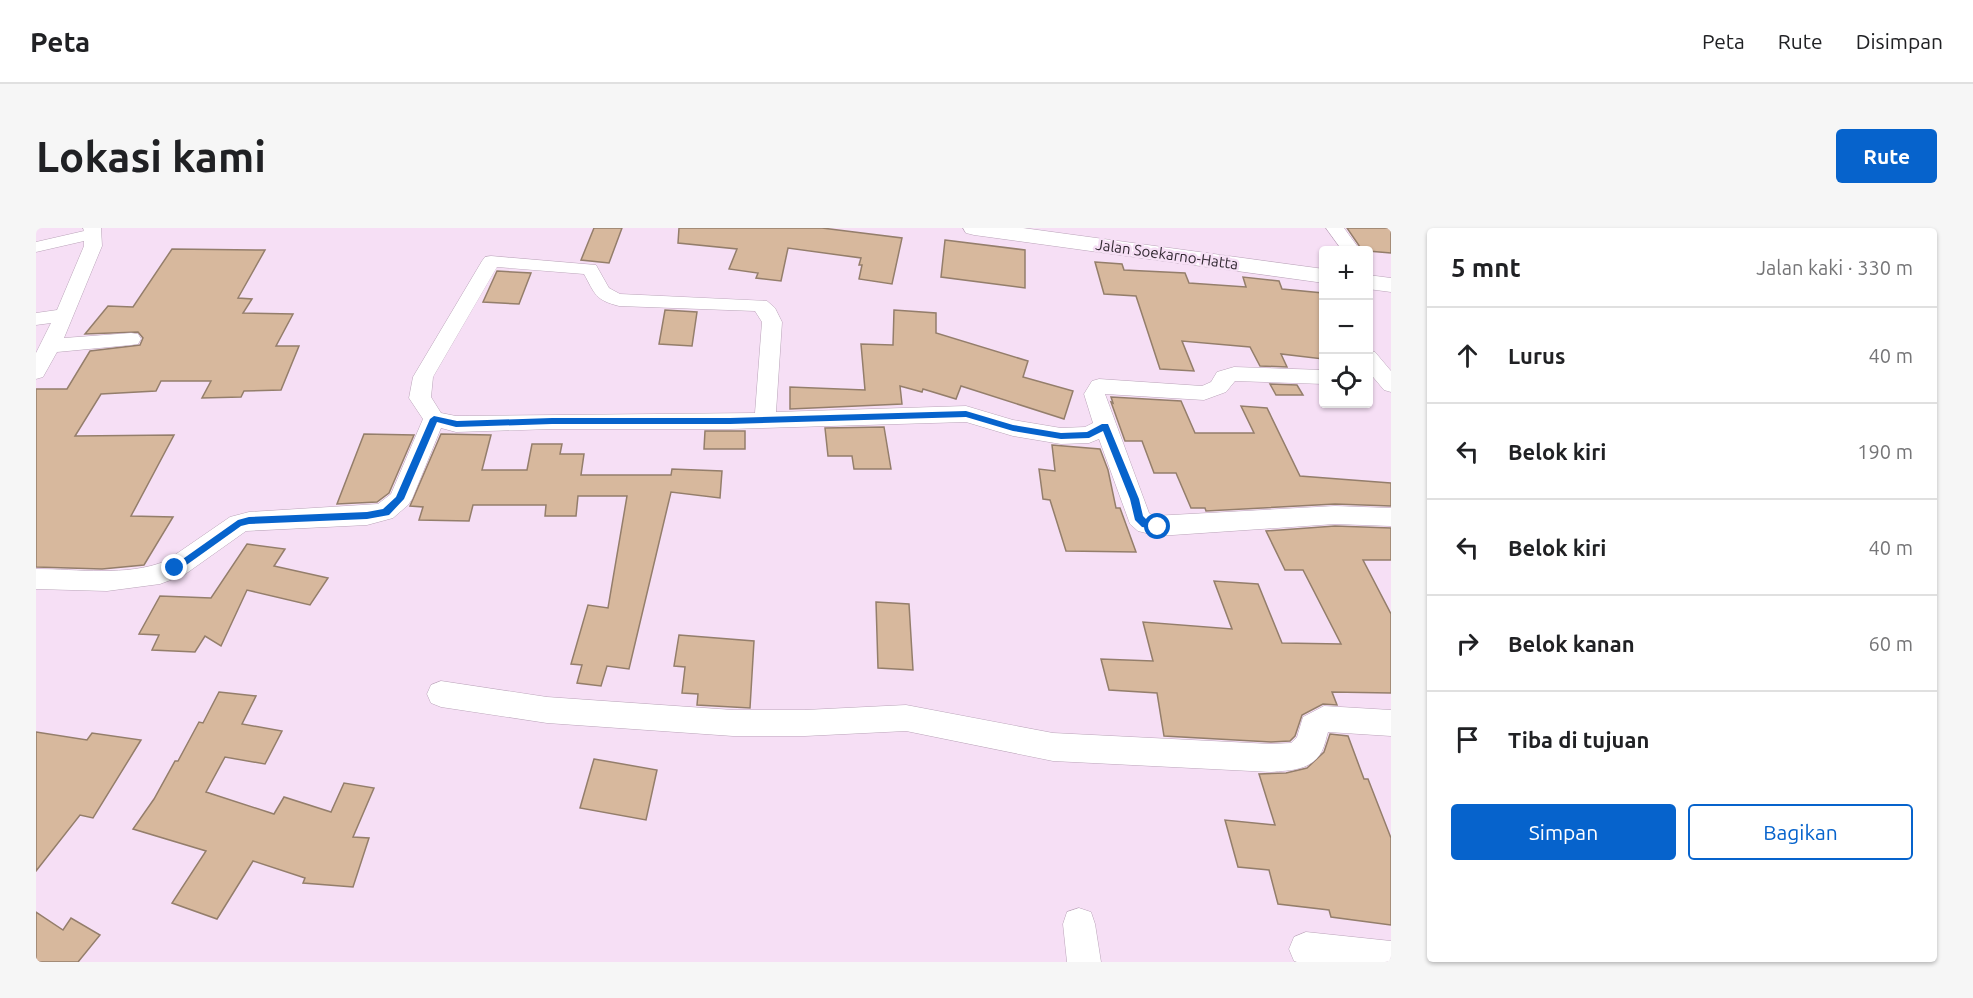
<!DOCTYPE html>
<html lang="id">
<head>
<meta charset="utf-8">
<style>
  body { margin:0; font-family:Ubuntu,sans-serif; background:#f6f6f6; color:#202124 }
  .controls { position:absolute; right:18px; top:18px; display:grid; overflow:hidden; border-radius:6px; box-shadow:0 2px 4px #0004 }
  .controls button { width:54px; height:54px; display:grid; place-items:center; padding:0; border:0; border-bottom:2px solid #e0e0e0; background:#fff; color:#202124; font:30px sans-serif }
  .stop { position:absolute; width:18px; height:18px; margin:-14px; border:4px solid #0663cc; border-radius:50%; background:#fff }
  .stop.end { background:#0663cc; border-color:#fff; box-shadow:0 2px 6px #0008 }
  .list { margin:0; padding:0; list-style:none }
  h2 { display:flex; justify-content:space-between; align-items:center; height:78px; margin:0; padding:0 24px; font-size:26px }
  h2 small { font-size:20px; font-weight:400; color:#757577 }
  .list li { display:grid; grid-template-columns:39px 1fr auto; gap:18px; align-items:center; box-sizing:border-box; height:96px; padding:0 24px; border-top:2px solid #e0e0e0 }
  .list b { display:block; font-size:22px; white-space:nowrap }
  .list em { font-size:20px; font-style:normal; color:#757577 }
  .actions { display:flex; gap:12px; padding:18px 24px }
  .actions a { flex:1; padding:14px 0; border:2px solid #0663cc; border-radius:6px; text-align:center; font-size:21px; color:#0663cc }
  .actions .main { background:#0663cc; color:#fff }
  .icon { flex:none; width:33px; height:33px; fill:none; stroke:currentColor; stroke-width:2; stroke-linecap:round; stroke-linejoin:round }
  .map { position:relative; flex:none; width:1355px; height:734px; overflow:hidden; border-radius:6px }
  header { display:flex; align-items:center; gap:36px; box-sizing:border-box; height:84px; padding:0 30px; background:#fff; border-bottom:2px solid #e0e0e0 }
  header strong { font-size:28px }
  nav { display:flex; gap:33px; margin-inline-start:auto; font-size:21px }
  .intro { display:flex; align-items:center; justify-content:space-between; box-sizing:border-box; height:144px; padding:0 36px }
  h1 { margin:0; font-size:42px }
  .button { padding:15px 27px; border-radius:6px; background:#0663cc; color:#fff; font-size:21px; font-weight:700 }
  main { display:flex; gap:36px; padding:0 36px }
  aside { flex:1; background:#fff; border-radius:6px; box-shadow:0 2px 4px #0004 }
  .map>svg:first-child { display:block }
</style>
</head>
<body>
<header>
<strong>Peta</strong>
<nav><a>Peta</a><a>Rute</a><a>Disimpan</a></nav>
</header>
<div class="intro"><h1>Lokasi kami</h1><a class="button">Rute</a></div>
<main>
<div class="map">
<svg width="1355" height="734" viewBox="0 0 1355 734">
  <rect width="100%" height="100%" fill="#f6dff5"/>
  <g fill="#d7b89d" stroke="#947e6b" stroke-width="1.5">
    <polygon points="558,0 586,0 573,35 545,32"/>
    <polygon points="643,0 786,0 866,10 856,56 823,51 826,37 823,37 825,30 752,20 745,53 720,50 722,45 693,41 701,21 642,15"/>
    <polygon points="1311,0 1355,0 1355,25 1332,23 1332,20 1324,19"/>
    <polygon points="909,12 989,22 989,60 905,49"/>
    <polygon points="136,21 229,22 202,70 216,71 207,85 257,86 240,118 263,118 245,162 208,163 205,169 166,170 175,153 125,153 120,163 65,166 39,208 138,207 95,288 137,289 108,337 66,341 0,339 0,161 31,161 54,123 104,117 107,110 102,104 49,106 72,78 97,79"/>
    <polygon points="1059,34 1086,36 1088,42 1149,45 1153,55 1210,59 1207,49 1243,53 1246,61 1287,65 1287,131 1245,126 1251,139 1224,138 1214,119 1146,113 1158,143 1124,141 1100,68 1068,66"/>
    <polygon points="461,43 495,45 483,76 447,74"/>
    <polygon points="629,82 661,84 656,118 623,116"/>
    <polygon points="858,82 900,85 900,105 992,133 987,149 1037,163 1028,191 925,158 920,171 887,161 886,164 864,158 866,176 754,181 754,159 829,162 825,116 857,117"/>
    <polygon points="1234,156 1261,157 1267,167 1240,167"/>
    <polygon points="1075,169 1145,173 1159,205 1218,205 1205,178 1231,180 1264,248 1355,255 1355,278 1299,276 1170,283 1169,280 1155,280 1140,245 1118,245 1106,213 1089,213 1075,174 1077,175"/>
    <polygon points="848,199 855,241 818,241 816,228 792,228 789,200"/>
    <polygon points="669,203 709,203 709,221 668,221"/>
    <polygon points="328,206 378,207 353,265 341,274 301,276"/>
    <polygon points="405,206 455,207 446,242 491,242 496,216 526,216 524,226 548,226 545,247 635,247 636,241 686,243 684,270 635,264 593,441 571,438 565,458 541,455 546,437 535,436 552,377 572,380 591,268 542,268 540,288 509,288 510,277 437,277 433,293 383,292 387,279 374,278"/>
    <polygon points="1016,217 1064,221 1072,242 1080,280 1084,280 1100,324 1030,323 1014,272 1007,271 1003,241 1019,243"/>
    <polygon points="1299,298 1355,300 1355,332 1327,332 1355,386 1355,465 1296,464 1301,477 1287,476 1266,487 1259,508 1254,513 1235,514 1128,508 1121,465 1073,462 1065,431 1117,433 1107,394 1196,401 1178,353 1222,356 1246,415 1305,416 1267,342 1249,342 1230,303"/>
    <polygon points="211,316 249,321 238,338 292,350 274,377 211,362 185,418 169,408 159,424 116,422 123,407 103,406 124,368 175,370"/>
    <polygon points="840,374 873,376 877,442 842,440"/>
    <polygon points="643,407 718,413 714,480 661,477 662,466 646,465 649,439 638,438"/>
    <polygon points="183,464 220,468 206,496 246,503 229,536 189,529 170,564 238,586 248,569 295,584 308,555 338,560 317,609 333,610 317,659 267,655 269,650 217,633 181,691 136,675 170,623 97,601 118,571 139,533 142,533 163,494 167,495"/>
    <polygon points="0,504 51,512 56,505 105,512 57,590 44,587 0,643"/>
    <polygon points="1294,506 1312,508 1328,551 1332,551 1355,610 1355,697 1295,689 1293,682 1242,676 1233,642 1202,639 1189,592 1239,597 1223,546 1250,545 1271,540 1288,524"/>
    <polygon points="558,531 621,542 610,592 544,580"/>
    <polygon points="0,684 27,702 35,690 64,707 42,734 0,734"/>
  </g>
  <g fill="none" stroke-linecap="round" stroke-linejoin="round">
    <g stroke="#baa4b9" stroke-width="1">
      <g id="street">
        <polygon points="47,0 65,0 66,18 28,110 95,105 102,106 105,111 102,116 95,117 21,124 7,149 0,151 0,125 15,95 0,97 0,85 21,82 48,18 48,13 0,24 0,14 48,3"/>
        <polygon points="1290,0 1308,0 1324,22 1306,22"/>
        <path d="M455,28l105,9 13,23 11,6 147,7 8,7 7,14 -6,90 190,-6 47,14 48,8 24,-1 8,-4 -9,-29 8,-13 7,-2 103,7 9,-4 6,-10 17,-5 90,3v14l-89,-3 -9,11 -22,8 -99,-6 44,119 4,3 182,-10 56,2v18l-56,-2 -177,12 -20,-5 -8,-7 -31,-85 -10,4 -28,1 -48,-8 -47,-14 -236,7h-178l-96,3 -15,-4 -29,71 -4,6 -15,13 -26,7 -121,6 -62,44 -24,9 -53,7 -71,-2v-20c42,0 90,8 130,-8l64,-44 19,-5 129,-8 13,-10 32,-75 -14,-21 4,-21 69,-116 3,-4zM461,39l87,7c11,20 11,26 35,32l136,5 7,11 -7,91 -299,3 -15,-3 -10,-16 2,-20z"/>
        <polygon points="1332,122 1339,124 1355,143 1355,164 1348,162 1332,143"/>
        <path d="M405,453l106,16 186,13h72l101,-5 147,28 218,11 20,-1 6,-6 6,-20 21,-11 67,4v26l-63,-4c-2,6 -3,13 -6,19 -11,20 -31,19 -51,21l-218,-11 -147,-30 -101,5h-72l-186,-13 -106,-16 -10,-4 -4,-9 4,-9z"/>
        <polygon points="1043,680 1055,684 1059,696 1065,734 1031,734 1027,696 1031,684"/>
        <polygon points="1270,704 1355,713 1355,734 1261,734 1258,733 1253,721 1258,709"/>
      </g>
    </g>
    <g stroke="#baa4b9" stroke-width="1">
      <g id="highway">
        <polygon points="927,0 987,0 1288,41 1288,55 938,7 930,5"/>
        <polygon points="1332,47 1355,50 1355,64 1332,61"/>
      </g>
    </g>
    <use href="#street" fill="#fff" fill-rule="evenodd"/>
    <use href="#highway" fill="#fff" fill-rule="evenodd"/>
  </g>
  <polygon fill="#0663cc" points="930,183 977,197 1025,205 1051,204 1066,196 1072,196 1103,271 1107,288 1112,293 1125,296 1125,302 1106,299 1099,292 1094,271 1067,203 1053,210 1025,211 977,203 930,189 694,196 516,196 420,199 401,194 368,271 353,287 331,291 213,296 205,298 142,343 136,343 134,340 202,292 213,289 331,284 347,281 360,269 394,191 398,188 421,193 516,190 694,190"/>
  <g text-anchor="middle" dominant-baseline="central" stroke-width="5" stroke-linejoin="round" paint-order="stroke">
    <g font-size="15" fill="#322932" stroke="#f6dff5">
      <text transform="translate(1131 26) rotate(8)">Jalan Soekarno-Hatta</text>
    </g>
  </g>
</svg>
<div class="controls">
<button>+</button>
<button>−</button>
<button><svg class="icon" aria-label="locate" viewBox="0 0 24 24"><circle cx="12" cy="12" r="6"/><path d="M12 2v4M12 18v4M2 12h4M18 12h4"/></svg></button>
</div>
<div class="stop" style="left:1122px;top:299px"></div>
<div class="stop end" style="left:139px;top:340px"></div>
</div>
<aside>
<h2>5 mnt<small>Jalan kaki · 330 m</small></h2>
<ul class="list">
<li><svg class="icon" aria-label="ahead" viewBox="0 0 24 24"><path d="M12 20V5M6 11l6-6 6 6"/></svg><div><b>Lurus</b></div><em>40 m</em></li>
<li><svg class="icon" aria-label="left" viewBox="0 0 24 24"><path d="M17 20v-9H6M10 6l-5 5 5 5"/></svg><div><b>Belok kiri</b></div><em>190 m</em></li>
<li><svg class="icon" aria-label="left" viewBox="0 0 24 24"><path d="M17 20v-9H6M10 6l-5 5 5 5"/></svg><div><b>Belok kiri</b></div><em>40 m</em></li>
<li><svg class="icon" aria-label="right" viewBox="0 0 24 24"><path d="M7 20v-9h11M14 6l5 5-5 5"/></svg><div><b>Belok kanan</b></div><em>60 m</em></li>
<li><svg class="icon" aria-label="arrive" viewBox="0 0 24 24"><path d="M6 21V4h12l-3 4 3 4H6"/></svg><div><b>Tiba di tujuan</b></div></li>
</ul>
<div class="actions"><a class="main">Simpan</a><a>Bagikan</a></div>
</aside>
</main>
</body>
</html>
